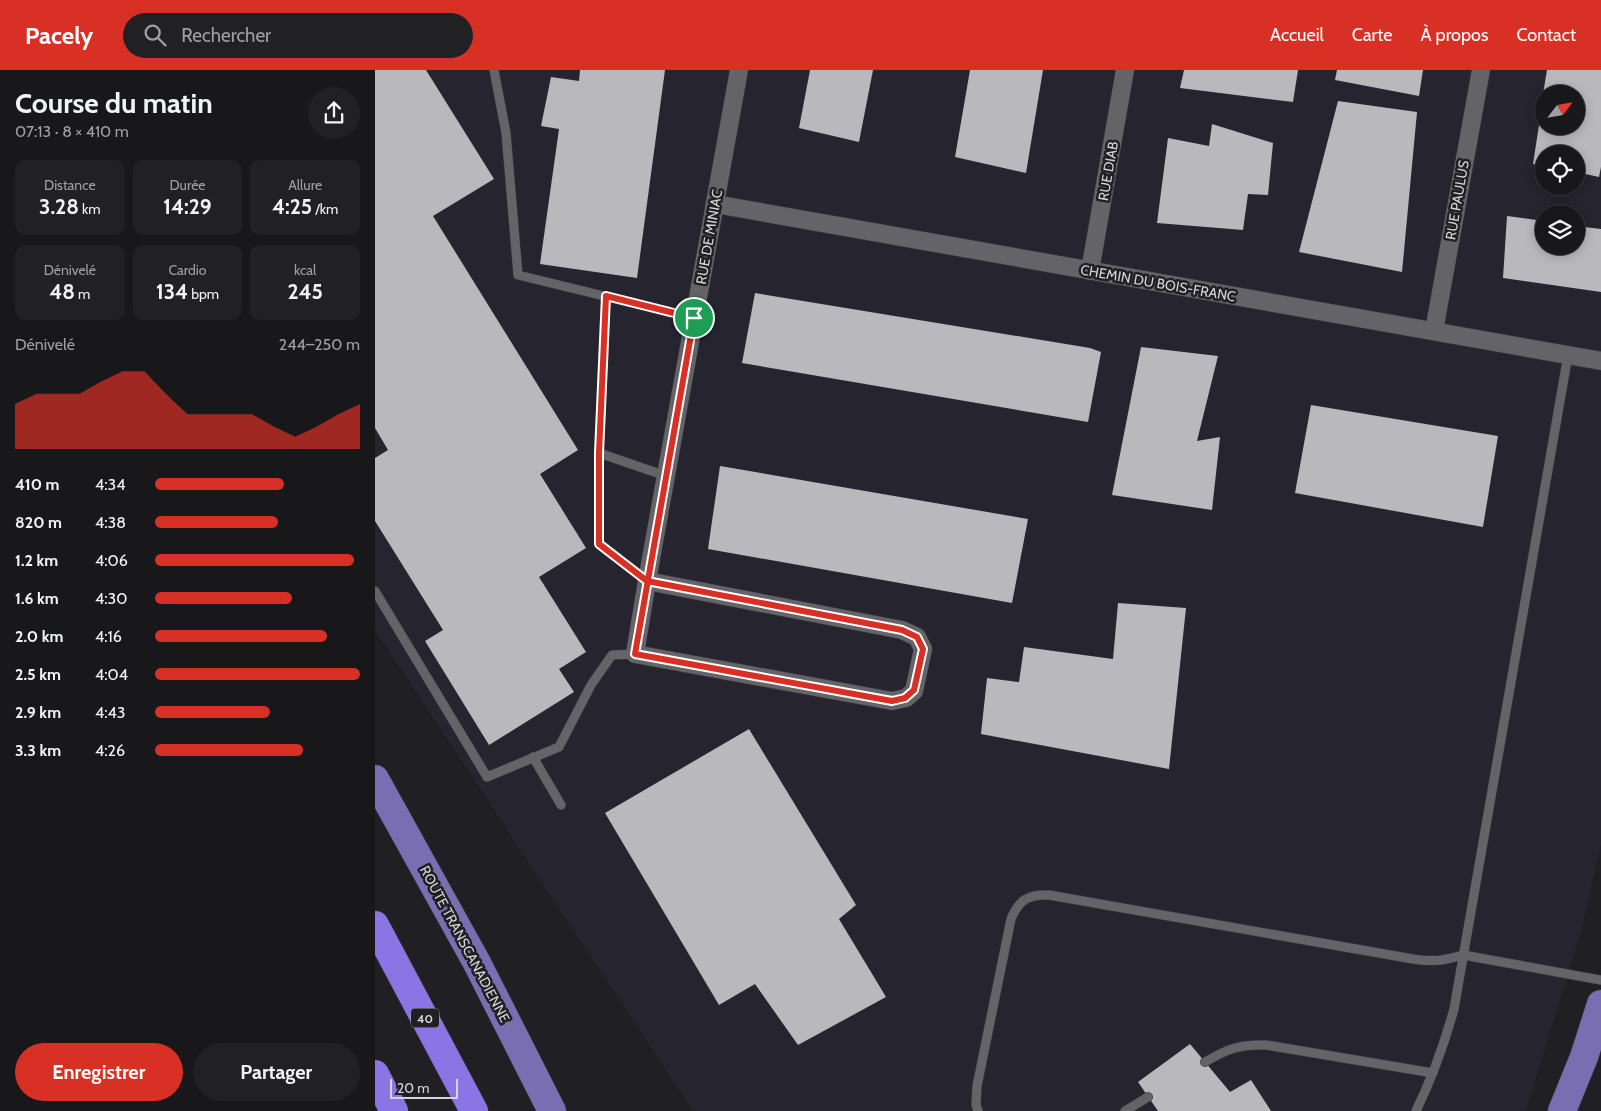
<!DOCTYPE html>
<html lang="fr">
<head>
<meta charset="utf-8">
<style>
	:root { --surface:#18181b; --page:#212124; --text:#f1f3f6; --muted:#9fa0a3; --line:#36373a; --accent:#d93025 }
	body { margin:0; font-family:Cabin,sans-serif; background:var(--page); color:var(--text); height:100vh; display:flex; flex-direction:column; font-size:19px; white-space:nowrap }
	* { box-sizing:border-box; margin:0 }
	p { font-size:16px; color:var(--muted) }
	.icon { flex:none; width:28px; height:28px; fill:none; stroke:currentColor; stroke-width:2; stroke-linecap:round; stroke-linejoin:round }
	.map { position:relative; flex:1; overflow:hidden }
	.details { display:flex; flex-direction:column; background:var(--surface); width:375px }
	.details>* { flex:none }
	.needle { width:32px; rotate:59deg }
	.controls { position:absolute; left:1160px; top:15px; display:grid; gap:10px }
	.controls a { display:grid; place-items:center; width:50px; height:50px; border-radius:50%; background:var(--surface); box-shadow:0 2px 12px #0003,0 0 0 1px var(--line); font-size:25px }
	.scale { position:absolute; left:15px; bottom:12px; width:68px; box-sizing:border-box; padding-left:5px; border:2px solid #d5d5d8; border-top:0; font-size:14px; line-height:18px; white-space:nowrap; color:#d5d5d8; -webkit-text-stroke:4px #202024; paint-order:stroke }
	.pin { position:absolute; display:grid; place-items:center; width:42px; height:42px; color:#fff; margin:-21px; border:2px solid #fff; border-radius:50%; box-shadow:0 1px 5px #0007 }
	.round { display:grid; place-items:center; flex:none; width:52px; height:52px; border-radius:26px; background:var(--page) }
	.summary { display:flex; align-items:center; justify-content:space-between; height:85px; padding:0 15px }
	h1 { font-size:28px; font-weight:700; line-height:38px }
	.stats { display:grid; grid-template-columns:repeat(3,1fr); gap:8px; height:85px; padding:5px 15px }
	.stats div { display:grid; align-content:center; border-radius:10px; background:var(--page); text-align:center }
	.stats b { font-size:21px; font-weight:700 }
	.stats small { font-size:14px; font-weight:400 }
	.stats p { font-size:14px }
	.chart { height:140px; padding:10px 15px }
	.chart p { display:flex; justify-content:space-between }
	.chart svg { width:100%; height:90px; margin-top:5px; fill:var(--accent); opacity:.7 }
	.primary-button { display:flex; gap:10px; margin-top:auto; padding:10px 15px }
	.primary-button a { flex:1; height:58px; border-radius:30px; background:var(--accent); color:#fff; font-size:20px; font-weight:700; line-height:58px; text-align:center }
	.primary-button a+a { background:var(--page); color:var(--text) }
	ul { padding:0 15px; list-style:none; font-size:16px }
	li { display:grid; grid-template-columns:80px 60px 1fr; align-items:center; height:38px }
	li i { height:12px; border-radius:6px; background:var(--accent) }
	header { display:flex; align-items:center; gap:30px; box-sizing:border-box; height:70px; padding:0 25px; background:var(--accent); color:#fff }
	header strong { font-size:24px }
	nav { display:flex; gap:28px; margin-inline-start:auto; font-size:18px }
	.search { width:350px; height:45px; background:var(--page); display:flex; align-items:center; gap:12px; box-sizing:border-box; padding:0 18px; border-radius:28px; color:var(--muted); font-size:19px }
	main { display:flex; flex:1; min-height:0 }
	.map>svg:first-child { display:block }
	.built { fill:#26252f; fill-rule:evenodd }
	.building { fill:#b8b8bd }
	.lines { fill:none; stroke-linecap:round; stroke-linejoin:round }
	.service-casing { stroke:#3b3a3e; stroke-width:10 }
	.minor-casing { stroke:#3b3a3e; stroke-width:19 }
	.primary-casing { stroke:#3b3a3e; stroke-width:29 }
	.motorway-casing { stroke:#3b3a3e; stroke-width:29 }
	.service { stroke:#646368; stroke-width:9 }
	.minor { stroke:#646368; stroke-width:18 }
	.primary { stroke:#7a6eb2; stroke-width:28 }
	.motorway { stroke:#8975e3; stroke-width:28 }
	.route-casing { stroke:#fff; stroke-width:10 }
	.route { stroke:#d93025; stroke-width:6 }
	.labels { text-anchor:middle; dominant-baseline:central; stroke-width:5; stroke-linejoin:round; paint-order:stroke }
	.shield { fill:#202024; stroke:#9f9fa2; stroke-width:1 }
	.shield-label { font-size:12px; font-weight:bold; fill:#d5d5d8 }
	.street-label { font-size:14px; fill:#d5d5d8; stroke:#202024 }
</style>
</head>
<body>
<header>
<strong>Pacely</strong>
<div class="search"><svg class="icon" aria-label="search" viewBox="0 0 24 24"><circle cx="10" cy="10" r="6"/><path d="M15 15l6 6"/></svg>Rechercher</div>
<nav><a>Accueil</a><a>Carte</a><a>À propos</a><a>Contact</a></nav>
</header>
<main>
<section class="details">
<div class="summary"><div><h1>Course du matin</h1><p>07:13 · 8 × 410 m</p></div><a class="round"><svg class="icon" aria-label="share" viewBox="0 0 24 24"><path d="M12 15V3M7 8l5-5 5 5M5 13v7h14v-7"/></svg></a></div>
<div class="stats">
<div><p>Distance</p><b>3.28<small> km</small></b></div>
<div><p>Durée</p><b>14:29</b></div>
<div><p>Allure</p><b>4:25<small> /km</small></b></div>
</div>
<div class="stats">
<div><p>Dénivelé</p><b>48<small> m</small></b></div>
<div><p>Cardio</p><b>134<small> bpm</small></b></div>
<div><p>kcal</p><b>245</b></div>
</div>
<div class="chart"><p><span>Dénivelé</span>244–250 m</p>
<svg viewBox="0 0 160 44" preserveAspectRatio="none"><path d="M0 44V22L10 17L20 17L30 17L40 11L50 6L60 6L70 17L80 27L90 27L100 27L110 27L120 33L130 38L140 33L150 27L160 22V44z"/></svg>
</div>
<ul>
<li><b>410 m</b>4:34<i style="width:63%"></i></li>
<li><b>820 m</b>4:38<i style="width:60%"></i></li>
<li><b>1.2 km</b>4:06<i style="width:97%"></i></li>
<li><b>1.6 km</b>4:30<i style="width:67%"></i></li>
<li><b>2.0 km</b>4:16<i style="width:84%"></i></li>
<li><b>2.5 km</b>4:04<i style="width:100%"></i></li>
<li><b>2.9 km</b>4:43<i style="width:56%"></i></li>
<li><b>3.3 km</b>4:26<i style="width:72%"></i></li>
</ul>
<div class="primary-button"><a>Enregistrer</a><a>Partager</a></div>
</section>
<div class="map">
<svg width="1226" height="1041" viewBox="0 0 1226 1041">
	<rect width="100%" height="100%" fill="#202024"/>
	<!-- built -->
	<path class="built" d="M0 0H1226V774L1206 862 1151 1041H318L0 560ZM1169 24H1201V56H1169ZM1169 84H1201V116H1169ZM1169 144H1201V176H1169Z"/>
	<!-- building -->
	<g class="building">
		<polygon points="0,0 51,0 119,109 58,146 203,380 165,404 211,478 164,507 211,582 184,599 199,622 114,675 50,571 68,560 0,451 0,388 13,380 0,358"/>
		<polygon points="205,0 290,0 262,208 165,194 184,59 166,56 176,7 204,11"/>
		<polygon points="435,0 498,0 484,72 424,58"/>
		<polygon points="595,0 668,0 651,103 580,87"/>
		<polygon points="809,0 923,0 918,32 805,18"/>
		<polygon points="962,0 1048,0 1044,26 960,10"/>
		<polygon points="1172,0 1226,0 1226,97 1224,107 1201,102 1201,84 1169,84 1169,96 1158,94 1168,29 1169,56 1201,56 1201,24 1168,24"/>
		<polygon points="963,31 1042,42 1027,202 924,182"/>
		<polygon points="837,54 898,73 893,125 873,124 868,160 782,153 793,68 834,76"/>
		<polygon points="1132,146 1169,151 1169,176 1201,176 1201,156 1226,159 1226,222 1128,208"/>
		<polygon points="380,223 715,278 726,282 713,352 367,293"/>
		<polygon points="766,277 843,286 822,371 845,367 837,440 737,425"/>
		<polygon points="936,335 1123,366 1108,457 920,423"/>
		<polygon points="345,396 653,449 637,533 333,479"/>
		<polygon points="743,533 811,538 794,699 606,664 612,608 644,612 649,577 738,589"/>
		<polygon points="374,659 481,835 464,849 511,927 423,975 380,914 344,935 230,743"/>
		<polygon points="815,974 855,1022 876,1010 896,1041 783,1041 763,1012"/>
	</g>
	<g class="lines">
		<defs>
			<g id="service">
				<polyline points="119,0 131,63 143,205 319,248"/>
				<polyline points="231,226 224,383 291,406"/>
				<polyline points="224,383 224,473 272,511"/>
				<polyline points="0,521 112,707 184,677 216,615 237,585 260,584"/>
				<polyline points="158,687 186,735"/>
				<path d="M830 992C852 979 865 974 891 975L1058 1003"/>
				<path d="M603 1041 601 1034 602 1016 636 849C644 830 653 824 674 825L1038 889C1059 892 1067 891 1088 885L1226 910"/>
				<polyline points="750,1041 773,1027"/>
				<path d="M1041 1041C1057 1008 1069 975 1079 939L1193 285"/>
			</g>
			<g id="minor">
				<polyline points="340,134 1226,291"/>
				<polyline points="715,201 750,0"/>
				<polyline points="1059,261 1106,0"/>
				<polyline points="272,511 527,560 542,567 548,579 539,621 531,628 517,631 260,584 272,511 364,0"/>
			</g>
			<g id="primary">
				<polyline points="0,709 102,893 177,1041"/>
				<polyline points="1187,1041 1209,987 1226,934"/>
			</g>
			<g id="motorway">
				<polyline points="0,855 99,1041"/>
				<polyline points="0,1004 19,1041"/>
			</g>
		</defs>
		<!-- service casing -->
		<use href="#service" class="service-casing"/>
		<!-- minor casing -->
		<use href="#minor" class="minor-casing"/>
		<!-- primary casing -->
		<use href="#primary" class="primary-casing"/>
		<!-- motorway casing -->
		<use href="#motorway" class="motorway-casing"/>
		<!-- service -->
		<use href="#service" class="service"/>
		<!-- minor -->
		<use href="#minor" class="minor"/>
		<!-- primary -->
		<use href="#primary" class="primary"/>
		<!-- motorway -->
		<use href="#motorway" class="motorway"/>
	</g>
	<g class="lines">
		<defs>
			<polyline id="route" points="319,248 260,584 517,631 530,628 539,620 548,579 542,567 527,560 272,511 224,474 224,383 231,226 319,248"/>
		</defs>
		<!-- route casing -->
		<use href="#route" class="route-casing"/>
		<!-- route -->
		<use href="#route" class="route"/>
	</g>
	<g class="labels">
		<!-- shield labels -->
		<rect class="shield" x="36" y="938.5" width="28" height="19" rx="4"/>
		<g class="shield-label">
			<text x="50" y="948">40</text>
		</g>
		<!-- street labels -->
		<g class="street-label">
			<text transform="translate(733 101) rotate(-80)">RUE DIAB</text>
			<text transform="translate(1082 130) rotate(-80)">RUE PAULUS</text>
			<text transform="translate(334 167) rotate(-80)">RUE DE MINIAC</text>
			<text transform="translate(783 213) rotate(10)">CHEMIN DU BOIS-FRANC</text>
			<text transform="translate(90 874) rotate(62)">ROUTE TRANSCANADIENNE</text>
		</g>
	</g>
</svg>
<div class="controls">
<a><svg class="needle" viewBox="-14 -14 28 28"><path d="M0-13l5 13h-10z" fill="#e53935"/><path d="M0 13l5-13h-10z" fill="#9fa0a3"/></svg></a>
<a><svg class="icon" aria-label="locate" viewBox="0 0 24 24"><circle cx="12" cy="12" r="6"/><path d="M12 2v4M12 18v4M2 12h4M18 12h4"/></svg></a>
<a><svg class="icon" aria-label="layers" viewBox="0 0 24 24"><path d="M12 4l9 5-9 5-9-5zM3 14l9 5 9-5"/></svg></a>
</div>
<div class="scale">20 m</div>
<div class="pin" style="left:319px;top:248px;background:#1e9e55"><svg class="icon" aria-label="arrive" viewBox="0 0 24 24"><path d="M6 21V4h12l-3 4 3 4H6"/></svg></div>
</div>
</main>
</body>
</html>
